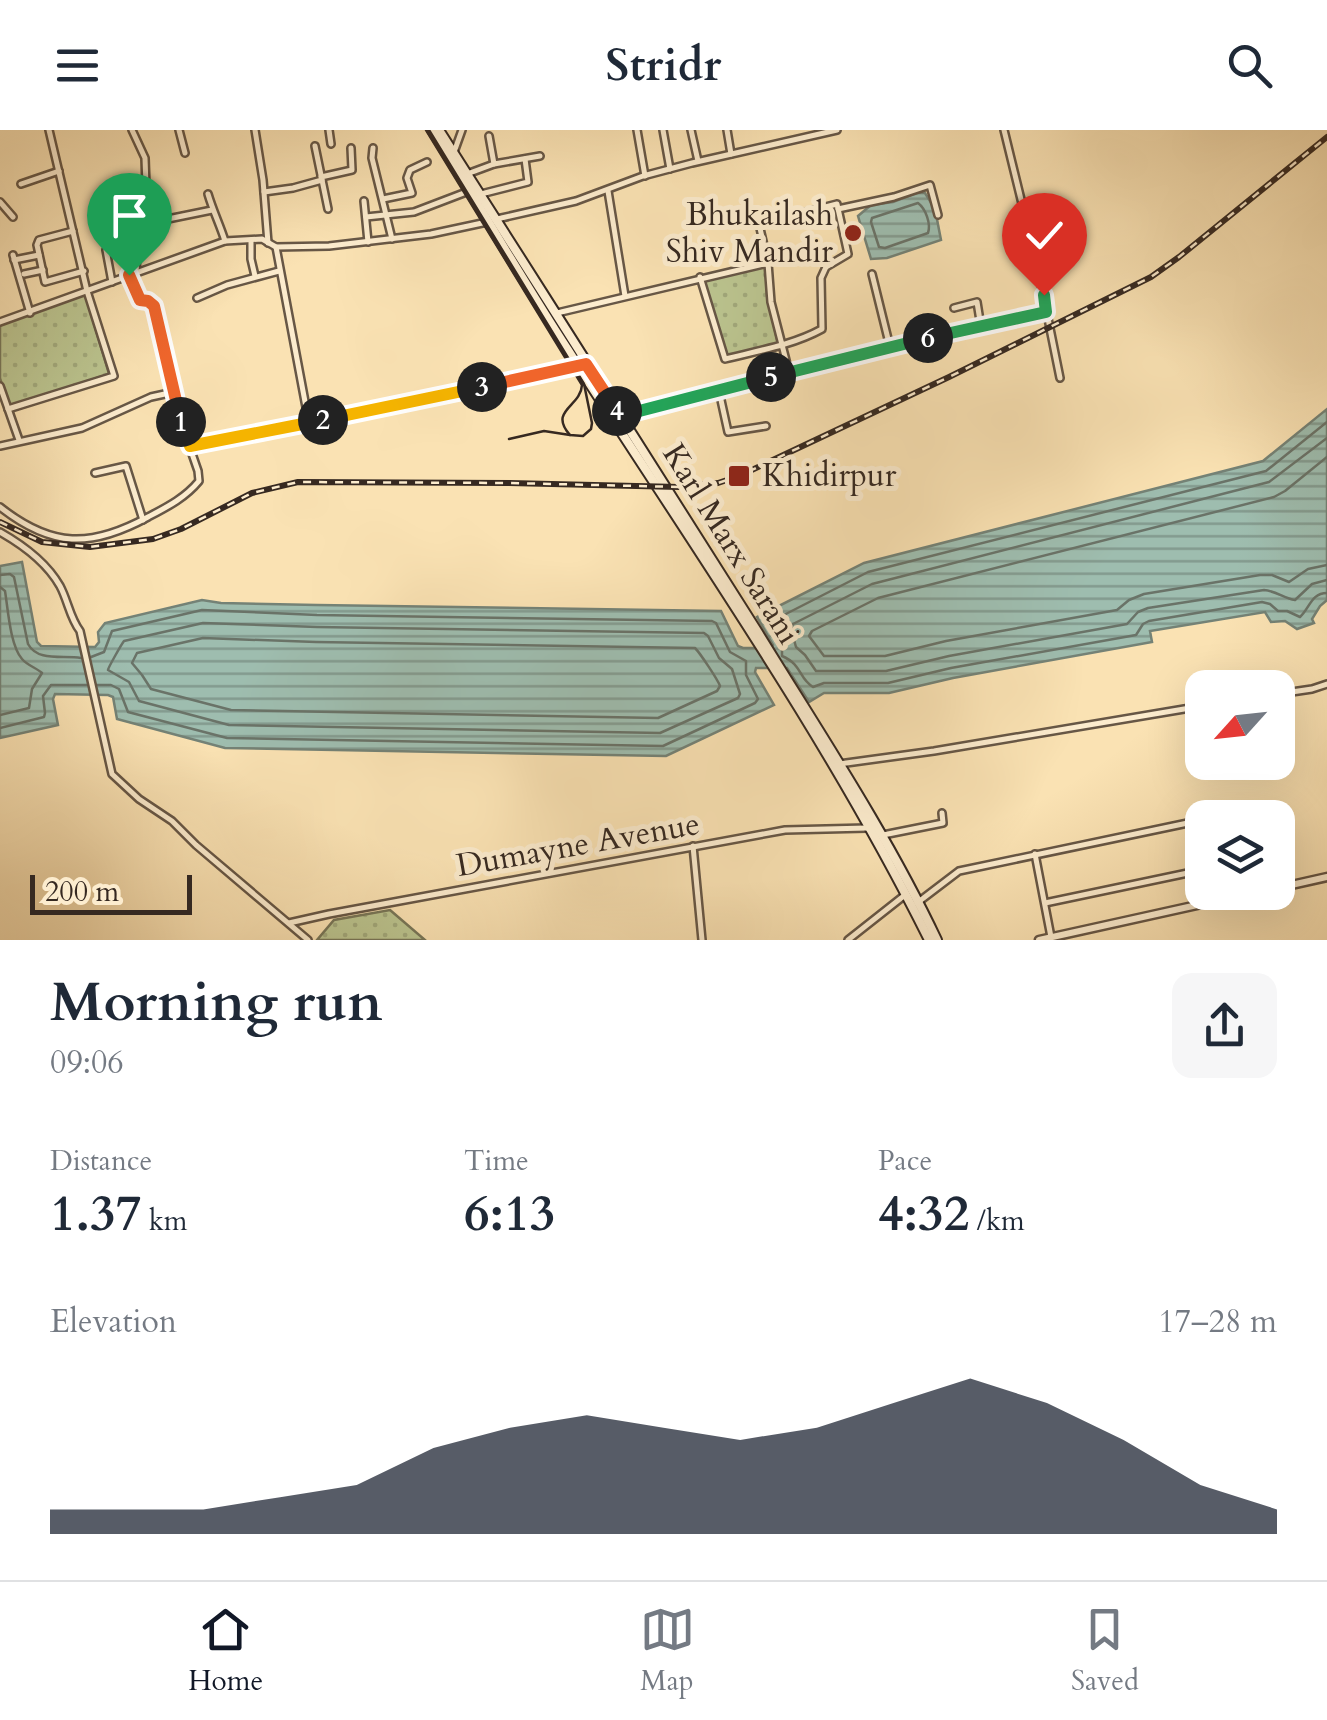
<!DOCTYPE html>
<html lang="en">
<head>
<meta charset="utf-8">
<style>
	:root { --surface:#fff; --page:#f6f6f7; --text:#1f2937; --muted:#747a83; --line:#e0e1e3; --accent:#111827 }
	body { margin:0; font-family:Cardo,serif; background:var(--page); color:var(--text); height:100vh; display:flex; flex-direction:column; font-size:38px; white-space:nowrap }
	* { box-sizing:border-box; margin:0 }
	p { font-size:32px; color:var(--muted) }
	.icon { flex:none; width:55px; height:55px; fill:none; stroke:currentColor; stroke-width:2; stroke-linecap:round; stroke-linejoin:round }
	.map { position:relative; height:810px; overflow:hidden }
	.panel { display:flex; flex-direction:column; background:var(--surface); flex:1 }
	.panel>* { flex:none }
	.needle { width:65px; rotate:243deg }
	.fabs { position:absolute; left:1185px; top:540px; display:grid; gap:20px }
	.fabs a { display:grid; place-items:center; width:110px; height:110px; border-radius:20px; background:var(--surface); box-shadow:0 10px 40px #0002; font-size:50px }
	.scale { position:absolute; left:30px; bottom:25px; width:162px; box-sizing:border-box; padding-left:10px; border:5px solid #362921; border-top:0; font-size:28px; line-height:35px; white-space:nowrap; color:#362921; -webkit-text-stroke:8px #fcecce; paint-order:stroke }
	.pin { position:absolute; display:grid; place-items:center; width:85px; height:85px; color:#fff; margin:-102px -42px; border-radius:50% 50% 50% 0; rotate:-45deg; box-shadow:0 0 10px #0007 }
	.pin .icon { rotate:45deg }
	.km { position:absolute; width:50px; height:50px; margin:-25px; border-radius:50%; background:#222; color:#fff; font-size:28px; line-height:50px; text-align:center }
	.round { display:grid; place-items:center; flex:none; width:105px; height:105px; border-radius:20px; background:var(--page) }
	.overview { display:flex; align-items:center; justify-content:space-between; height:170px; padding:0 50px }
	h1 { font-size:55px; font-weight:600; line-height:75px }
	.figures { display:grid; grid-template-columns:repeat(3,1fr); gap:15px; height:170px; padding:10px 50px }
	.figures div { display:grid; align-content:center }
	.figures b { font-size:50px; font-weight:600 }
	.figures small { font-size:28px; font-weight:400 }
	.figures p { font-size:28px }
	.chart { height:280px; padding:20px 50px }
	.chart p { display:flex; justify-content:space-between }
	.chart svg { width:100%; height:180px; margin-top:10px; fill:var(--accent); opacity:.7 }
	header { display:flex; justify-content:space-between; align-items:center; height:130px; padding:0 50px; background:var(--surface); font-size:45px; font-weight:600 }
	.menu { display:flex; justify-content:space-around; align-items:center; height:140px; border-top:2px solid var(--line); background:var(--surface); font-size:28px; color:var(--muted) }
	.menu a { display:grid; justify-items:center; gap:5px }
	.menu .selected { color:var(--accent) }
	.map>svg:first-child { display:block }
	.grass { fill:url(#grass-dots); stroke:#787658; stroke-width:2.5 }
	.water { fill:url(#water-rules); stroke:#748276; stroke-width:2.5 }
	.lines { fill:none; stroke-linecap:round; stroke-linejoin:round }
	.shore { stroke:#6a7368; stroke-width:2.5 }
	.minor-casing { stroke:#675746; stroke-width:10 }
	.tertiary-casing { stroke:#675746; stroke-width:11 }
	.secondary-casing { stroke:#362921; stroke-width:12 }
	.minor { stroke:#fcecce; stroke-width:5 }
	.tertiary { stroke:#fcecce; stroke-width:6 }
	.secondary { stroke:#fcecce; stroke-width:8 }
	.tram { stroke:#362921; stroke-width:2.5 }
	.rail-casing { stroke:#362921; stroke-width:6 }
	.rail { stroke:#fcecce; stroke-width:2.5; stroke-dasharray:8; stroke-linecap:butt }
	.minor-bridge-casing { stroke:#675746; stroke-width:10; stroke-linecap:butt }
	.minor-bridge { stroke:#fcecce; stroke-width:5 }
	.split-1-casing { stroke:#fff; stroke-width:20 }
	.split-2-casing { stroke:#fff; stroke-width:20 }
	.split-3-casing { stroke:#fff; stroke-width:20 }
	.split-4-casing { stroke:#fff; stroke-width:20 }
	.split-5-casing { stroke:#fff; stroke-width:20 }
	.split-6-casing { stroke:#fff; stroke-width:20 }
	.split-7-casing { stroke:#fff; stroke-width:20 }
	.split-1 { stroke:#f0652b; stroke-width:12 }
	.split-2 { stroke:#f5b400; stroke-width:12 }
	.split-3 { stroke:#f5b400; stroke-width:12 }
	.split-4 { stroke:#f0652b; stroke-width:12 }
	.split-5 { stroke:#22a559; stroke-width:12 }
	.split-6 { stroke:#22a559; stroke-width:12 }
	.split-7 { stroke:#22a559; stroke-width:12 }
	.poi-dot { fill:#8f2418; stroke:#fcecce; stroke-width:4 }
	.labels { text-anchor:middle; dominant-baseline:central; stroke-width:10; stroke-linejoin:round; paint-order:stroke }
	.poi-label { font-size:32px; fill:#362921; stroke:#fcecce; text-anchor:end }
	.street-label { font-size:32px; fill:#362921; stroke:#fcecce }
</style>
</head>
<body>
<header><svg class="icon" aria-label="menu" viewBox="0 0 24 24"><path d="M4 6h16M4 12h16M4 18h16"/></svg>Stridr<svg class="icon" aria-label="search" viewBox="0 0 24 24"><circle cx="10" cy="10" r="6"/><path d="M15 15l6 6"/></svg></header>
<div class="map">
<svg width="1327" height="810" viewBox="0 0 1327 810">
	<defs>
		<pattern id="grass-dots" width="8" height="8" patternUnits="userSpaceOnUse" patternTransform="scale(2.5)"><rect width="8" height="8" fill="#bbc48f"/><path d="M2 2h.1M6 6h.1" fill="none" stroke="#a1a87b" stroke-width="1.8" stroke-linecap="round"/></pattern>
		<pattern id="water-rules" width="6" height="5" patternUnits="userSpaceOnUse" patternTransform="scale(2.5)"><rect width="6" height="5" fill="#9ebdaf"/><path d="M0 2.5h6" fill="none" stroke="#829a8e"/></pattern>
	</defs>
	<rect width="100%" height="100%" fill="#fae2b3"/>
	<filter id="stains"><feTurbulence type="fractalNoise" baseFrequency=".002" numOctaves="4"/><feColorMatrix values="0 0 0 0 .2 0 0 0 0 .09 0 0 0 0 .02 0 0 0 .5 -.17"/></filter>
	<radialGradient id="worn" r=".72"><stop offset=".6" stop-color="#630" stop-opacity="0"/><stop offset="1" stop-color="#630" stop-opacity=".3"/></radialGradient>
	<!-- grass -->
	<g class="grass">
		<polygon points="766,136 767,165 778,214 727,228 703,149"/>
		<polygon points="85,164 109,244 9,277 0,248 0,194"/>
		<polygon points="390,780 425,810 317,810 334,790"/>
	</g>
	<!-- water -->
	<g class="water">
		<polygon points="916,63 925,63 935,79 941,110 887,128 871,129 858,86 871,75 893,72"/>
		<polygon points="1327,279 1327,470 1320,476 1312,489 1314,493 1297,499 1285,491 1271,492 1265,482 1150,501 1152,512 953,548 889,563 824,563 809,572 787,538 756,538 755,542 774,575 666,626 225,618 117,589 113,567 108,565 55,564 53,569 58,595 0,608 0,436 22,432 37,512 41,516 95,517 99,512 98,502 105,493 202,470 221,473 317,475 721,481 738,516 743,518 771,518 773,515 757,487 864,433 1263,331"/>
	</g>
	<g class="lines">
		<!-- shore -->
		<g class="shore">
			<path d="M918 73C926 79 931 94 928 103L885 118 879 117 871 92 872 88Z"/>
			<path d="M1327 292 1266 341 868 442 776 489 773 493 782 511V526C803 535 798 548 813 557L824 553H888L951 538 1136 505 1143 494 1149 491 1262 472 1270 474 1278 481H1287L1300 487C1310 478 1311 463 1327 463"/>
			<path d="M1327 308 1269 352 872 454 793 494 791 499 796 517 805 525 816 541H886L949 526 1127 494 1138 482 1148 478 1264 460C1276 461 1284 468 1295 470L1312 454 1327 450"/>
			<polyline points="1327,327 1285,361 1274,367 878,468 812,501 809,506 824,526 885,526 946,511 1117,480 1129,470 1144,464 1260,445 1272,445 1289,452 1308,439 1327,435"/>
			<path d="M0 445 10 444 14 447 28 514C38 532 62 525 81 528"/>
			<path d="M0 457 5 461C8 479 10 515 22 529 28 536 37 538 42 543L32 559 29 578 0 585"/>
			<path d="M203 493 317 497 704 503 708 506 719 528 732 539 740 564 738 568 660 603 229 595 139 571 129 552 108 540C108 538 121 515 124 511Z"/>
			<path d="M203 508 316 512 695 518C700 523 718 550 720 556L717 561 658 588 231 580 151 559 142 545 132 533 137 523Z"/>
			<polyline points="91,527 104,522 112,501 202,480 317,485 712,491 716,493 730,522 746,531 746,545 758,569 755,573 663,616 227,608 128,582 119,559 111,555 97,555"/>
			<polyline points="0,598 44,587 45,583 43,566 51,555 87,555"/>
		</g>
		<defs>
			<g id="minor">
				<polyline points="132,0 145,28 146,56 158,91"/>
				<polyline points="179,0 185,23"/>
				<polyline points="255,0 263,50 268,113"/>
				<polyline points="329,0 331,14"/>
				<polyline points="637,0 645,46"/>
				<polyline points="663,0 670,39"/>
				<polyline points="691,0 698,31"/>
				<polyline points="727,0 731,24"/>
				<polyline points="1004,0 1038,139 1060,248"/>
				<polyline points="489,6 494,34"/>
				<polyline points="315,16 328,79"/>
				<polyline points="373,18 372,28 392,109"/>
				<polyline points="453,25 462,0"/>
				<polyline points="467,44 494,34 540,26"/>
				<polyline points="321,47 352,40 351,18"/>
				<polyline points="21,54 59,41"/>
				<polyline points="608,61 625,166"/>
				<polyline points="264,62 293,58 322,50"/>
				<path d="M208 64C213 81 220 95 225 111"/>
				<polyline points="481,64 528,52 525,29"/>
				<polyline points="383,69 412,63 407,48 410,40 427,32"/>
				<polyline points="364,71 368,112"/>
				<polyline points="0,72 13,87"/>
				<polyline points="838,79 894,67 930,55 938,85"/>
				<polyline points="366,87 414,82 469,61"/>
				<polyline points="497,89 576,71 643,46 692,33 837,0"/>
				<polyline points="73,101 39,110 37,115 45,152 84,141"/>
				<polyline points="251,110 251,129 255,146"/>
				<polyline points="276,117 309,293"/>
				<polyline points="106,120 112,152"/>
				<polyline points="13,125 30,183"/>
				<polyline points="14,130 39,125"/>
				<polyline points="136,143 138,101 158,91 212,80"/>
				<polyline points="24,144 43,140"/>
				<polyline points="872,144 890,217"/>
				<path d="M700 147 725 229C757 221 793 215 822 199L821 148 826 137 848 124 837 74 759 94 768 133 771 172 789 242"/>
				<polyline points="197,168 227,155 279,141"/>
				<polyline points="954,178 977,172 981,197"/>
				<polyline points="557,183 768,133"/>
				<polyline points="0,192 225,111 262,109 276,117 329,116 431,104 487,92"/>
				<polyline points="0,256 19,310"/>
				<polyline points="719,261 728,302 766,296"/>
				<polyline points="8,279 114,246 87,161 49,0"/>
				<polyline points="622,286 923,209 1047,181"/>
				<polyline points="0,316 82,298 151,267 174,262"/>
				<polyline points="190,316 569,239"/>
				<polyline points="95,343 126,336 143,390"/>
				<path d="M0 377C52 418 91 418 148 387 167 377 185 368 199 351L198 341 181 292 154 176 148 171 140 170 129 145"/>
				<path d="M0 402C23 415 47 433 60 456 68 471 70 488 80 501L112 644 139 669 172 691 196 715 308 810"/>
				<polyline points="1278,564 1312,559 1327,554"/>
				<polyline points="839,634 934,621 1202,576"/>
				<polyline points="1213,688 1239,683 1244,688"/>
				<polyline points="883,705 943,693 942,683"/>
				<polyline points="693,716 702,810"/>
				<polyline points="1035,724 1051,807"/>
				<polyline points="917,773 959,741 1202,690"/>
				<polyline points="1045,773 1202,740"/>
				<polyline points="289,793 329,784 785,700 867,698"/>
				<polyline points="848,810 905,765"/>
			</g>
			<g id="tertiary">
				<polyline points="1278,758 1327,747"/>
				<polyline points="1039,810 1256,762"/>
			</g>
			<g id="secondary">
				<path d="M432 0C478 73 521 148 568 220 692 414 826 603 929 810"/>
				<path d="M439 0C545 167 652 333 757 501 819 602 886 702 937 810"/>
			</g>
		</defs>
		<!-- minor casing -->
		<use href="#minor" class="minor-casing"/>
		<!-- tertiary casing -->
		<use href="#tertiary" class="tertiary-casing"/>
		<!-- secondary casing -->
		<use href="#secondary" class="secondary-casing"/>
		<!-- minor -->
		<use href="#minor" class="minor"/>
		<!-- tertiary -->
		<use href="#tertiary" class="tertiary"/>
		<!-- secondary -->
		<use href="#secondary" class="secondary"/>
		<!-- tram -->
		<g class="tram">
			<path d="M426 0 582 255C581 277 548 280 570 305L583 306 591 299 592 293 584 254 429 0"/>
			<polyline points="509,309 544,301 570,305"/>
		</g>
		<defs>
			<polyline id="rail" points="0,392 42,412 90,417 153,409 181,399 252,363 298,352 509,353 679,357 718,353 739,346 949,247 1151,147 1179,127 1327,7"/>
		</defs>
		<!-- rail casing -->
		<use href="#rail" class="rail-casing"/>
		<!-- rail -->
		<use href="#rail" class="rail"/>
		<defs>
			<polyline id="minor-bridge" points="569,239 576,238"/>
		</defs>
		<!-- minor-bridge casing -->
		<use href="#minor-bridge" class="minor-bridge-casing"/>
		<!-- minor-bridge -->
		<use href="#minor-bridge" class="minor-bridge"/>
	</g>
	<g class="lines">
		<defs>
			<polyline id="split-1" points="129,145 140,170 148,171 154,176 181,292"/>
			<polyline id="split-2" points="181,292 190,316 323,290"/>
			<polyline id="split-3" points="323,290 482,257"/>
			<polyline id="split-4" points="482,257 586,234 617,281"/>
			<polyline id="split-5" points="617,281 620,286 771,247"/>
			<polyline id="split-6" points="771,247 928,208"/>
			<polyline id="split-7" points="928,208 1046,182 1044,165"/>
		</defs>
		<!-- split-1 casing -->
		<use href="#split-1" class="split-1-casing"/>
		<!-- split-2 casing -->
		<use href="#split-2" class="split-2-casing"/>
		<!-- split-3 casing -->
		<use href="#split-3" class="split-3-casing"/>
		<!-- split-4 casing -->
		<use href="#split-4" class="split-4-casing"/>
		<!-- split-5 casing -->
		<use href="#split-5" class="split-5-casing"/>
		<!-- split-6 casing -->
		<use href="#split-6" class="split-6-casing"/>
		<!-- split-7 casing -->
		<use href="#split-7" class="split-7-casing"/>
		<!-- split-1 -->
		<use href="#split-1" class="split-1"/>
		<!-- split-2 -->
		<use href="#split-2" class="split-2"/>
		<!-- split-3 -->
		<use href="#split-3" class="split-3"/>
		<!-- split-4 -->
		<use href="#split-4" class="split-4"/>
		<!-- split-5 -->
		<use href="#split-5" class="split-5"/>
		<!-- split-6 -->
		<use href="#split-6" class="split-6"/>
		<!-- split-7 -->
		<use href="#split-7" class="split-7"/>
	</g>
	<!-- markers -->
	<g class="poi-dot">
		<circle cx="853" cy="103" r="10"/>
		<rect x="727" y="334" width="24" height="24" rx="5"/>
	</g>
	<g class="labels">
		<!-- poi labels -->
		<g class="poi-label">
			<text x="833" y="85">Bhukailash<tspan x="833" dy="37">Shiv Mandir</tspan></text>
			<text x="762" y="346" text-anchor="start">Khidirpur</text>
		</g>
		<!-- street labels -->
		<g class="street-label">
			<text transform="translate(731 414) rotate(58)">Karl Marx Sarani</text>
			<text transform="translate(578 715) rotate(-10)">Dumayne Avenue</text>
		</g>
	</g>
	<rect width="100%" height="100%" filter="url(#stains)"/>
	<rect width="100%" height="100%" fill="url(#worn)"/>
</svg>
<div class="fabs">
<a><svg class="needle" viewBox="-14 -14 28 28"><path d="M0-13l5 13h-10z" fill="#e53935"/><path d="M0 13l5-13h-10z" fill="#747a83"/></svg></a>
<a><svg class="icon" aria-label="layers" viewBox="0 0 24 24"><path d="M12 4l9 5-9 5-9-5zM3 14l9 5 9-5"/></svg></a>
</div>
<div class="scale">200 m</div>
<div class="pin" style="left:129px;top:145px;background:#1e9e55"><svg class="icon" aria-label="arrive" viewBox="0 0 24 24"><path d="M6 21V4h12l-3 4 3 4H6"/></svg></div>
<div class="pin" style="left:1044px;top:165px;background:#d93025"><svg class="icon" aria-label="check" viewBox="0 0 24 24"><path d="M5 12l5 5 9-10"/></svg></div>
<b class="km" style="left:181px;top:292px">1</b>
<b class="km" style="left:323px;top:290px">2</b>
<b class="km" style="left:482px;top:257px">3</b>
<b class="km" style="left:617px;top:281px">4</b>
<b class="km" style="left:771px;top:247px">5</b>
<b class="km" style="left:928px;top:208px">6</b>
</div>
<section class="panel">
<div class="overview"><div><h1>Morning run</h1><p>09:06</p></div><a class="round"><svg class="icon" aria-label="share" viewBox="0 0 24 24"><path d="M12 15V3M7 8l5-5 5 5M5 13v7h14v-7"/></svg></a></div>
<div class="figures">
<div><p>Distance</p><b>1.37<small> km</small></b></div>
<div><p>Time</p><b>6:13</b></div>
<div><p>Pace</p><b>4:32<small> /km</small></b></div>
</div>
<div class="chart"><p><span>Elevation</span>17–28 m</p>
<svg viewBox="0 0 160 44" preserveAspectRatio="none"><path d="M0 44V38L10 38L20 38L30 35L40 32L50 23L60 18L70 15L80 18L90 21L100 18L110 12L120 6L130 12L140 21L150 32L160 38V44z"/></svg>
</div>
</section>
<nav class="menu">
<a class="selected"><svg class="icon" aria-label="home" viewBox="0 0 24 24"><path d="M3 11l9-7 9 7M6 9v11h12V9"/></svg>Home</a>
<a><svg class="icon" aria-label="map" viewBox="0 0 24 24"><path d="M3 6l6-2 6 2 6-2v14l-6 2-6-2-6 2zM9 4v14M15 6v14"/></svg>Map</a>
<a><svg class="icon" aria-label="saved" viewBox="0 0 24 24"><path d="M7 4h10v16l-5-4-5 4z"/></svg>Saved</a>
</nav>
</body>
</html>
